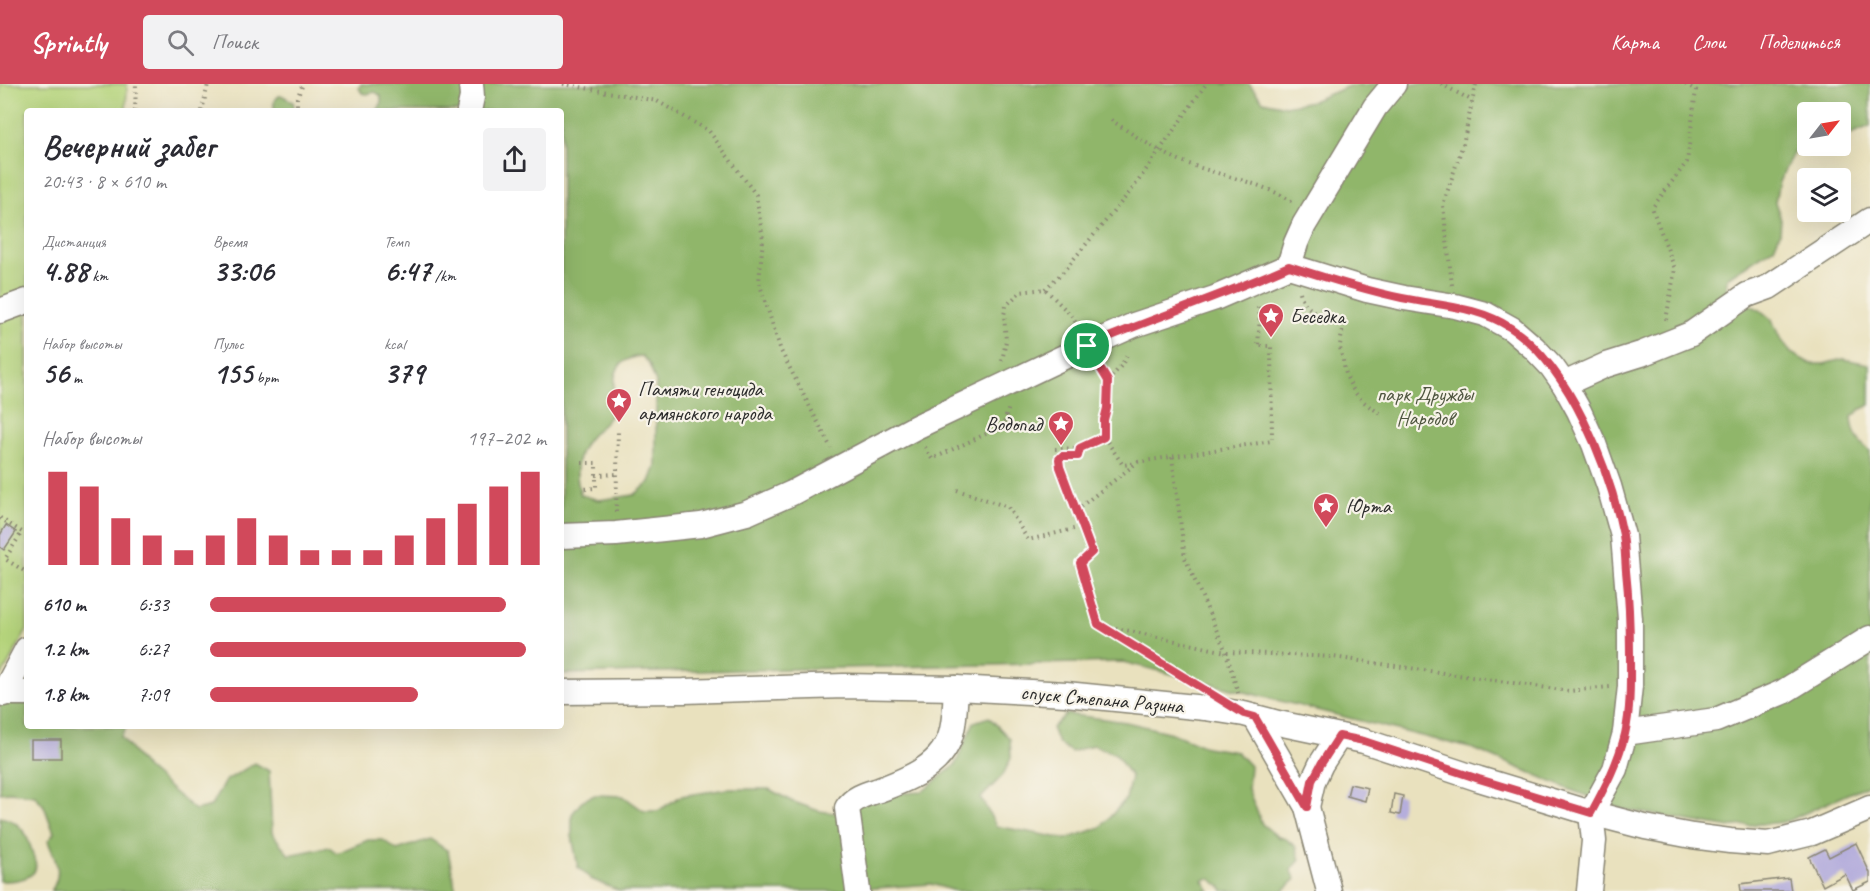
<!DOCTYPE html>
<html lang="ru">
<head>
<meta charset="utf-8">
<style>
	:root { --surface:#fff; --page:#f2f2f3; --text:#2b2b33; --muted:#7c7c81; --accent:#d1495b }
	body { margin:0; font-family:Caveat,sans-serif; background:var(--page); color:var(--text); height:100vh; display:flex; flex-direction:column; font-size:22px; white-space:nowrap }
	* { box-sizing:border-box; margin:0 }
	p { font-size:20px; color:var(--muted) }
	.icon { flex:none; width:33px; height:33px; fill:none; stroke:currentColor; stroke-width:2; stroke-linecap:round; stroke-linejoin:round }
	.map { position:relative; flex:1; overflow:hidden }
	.sheet { position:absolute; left:24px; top:24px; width:540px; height:621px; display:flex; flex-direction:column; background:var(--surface); border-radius:6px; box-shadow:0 6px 24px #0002 }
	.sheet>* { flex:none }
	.needle { width:39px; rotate:59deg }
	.controls { position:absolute; left:1797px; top:18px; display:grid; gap:12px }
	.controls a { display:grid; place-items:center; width:54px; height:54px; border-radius:6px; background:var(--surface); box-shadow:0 6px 24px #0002; font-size:30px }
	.pin { position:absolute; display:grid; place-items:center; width:51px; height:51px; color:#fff; margin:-26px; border:3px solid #fff; border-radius:50%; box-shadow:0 2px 6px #0007 }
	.round { display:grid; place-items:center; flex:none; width:63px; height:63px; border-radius:6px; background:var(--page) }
	.head { display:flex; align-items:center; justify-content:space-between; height:102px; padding:0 18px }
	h1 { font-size:33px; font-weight:700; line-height:45px }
	.metrics { display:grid; grid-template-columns:repeat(3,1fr); gap:9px; height:102px; padding:6px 18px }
	.metrics div { display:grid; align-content:center }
	.metrics b { font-size:30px; font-weight:700 }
	.metrics small { font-size:16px; font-weight:400 }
	.metrics p { font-size:16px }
	.chart { height:168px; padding:12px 18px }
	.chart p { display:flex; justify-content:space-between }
	.chart svg { width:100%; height:108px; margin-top:6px; stroke:var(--accent); stroke-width:6 }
	ul { padding:0 18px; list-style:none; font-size:20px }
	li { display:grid; grid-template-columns:96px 72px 1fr; align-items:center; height:45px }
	li i { height:15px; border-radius:8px; background:var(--accent) }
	header { display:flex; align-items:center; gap:36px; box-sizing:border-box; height:84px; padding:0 30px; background:var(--accent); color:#fff }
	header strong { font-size:28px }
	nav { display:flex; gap:33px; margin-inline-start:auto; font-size:21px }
	.search { width:420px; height:54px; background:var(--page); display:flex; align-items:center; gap:15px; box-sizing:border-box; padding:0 21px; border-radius:6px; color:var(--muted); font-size:22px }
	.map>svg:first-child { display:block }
	.green { fill:#b5d47b; stroke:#708053; stroke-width:1.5 }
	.forest { fill:#90b66b; stroke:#5e704b; stroke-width:1.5; fill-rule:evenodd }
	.building { fill:#b5aedc }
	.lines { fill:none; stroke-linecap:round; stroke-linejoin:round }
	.minor-casing { stroke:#8a8674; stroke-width:27 }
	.path { stroke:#8a8674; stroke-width:4; stroke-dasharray:1.5 4.5; stroke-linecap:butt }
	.minor { stroke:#fff; stroke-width:24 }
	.route-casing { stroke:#fff; stroke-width:12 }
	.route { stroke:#d1495b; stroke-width:8 }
	.labels { text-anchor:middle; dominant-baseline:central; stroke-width:4.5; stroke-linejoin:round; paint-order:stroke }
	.poi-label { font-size:21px; fill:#2b2b2b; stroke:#f7f3e8; text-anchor:start }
	.park-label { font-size:21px; fill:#4e553f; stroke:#f7f3e8 }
	.street-label { font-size:21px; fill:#2b2b2b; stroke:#f7f3e8 }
</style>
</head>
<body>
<header>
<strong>Sprintly</strong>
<div class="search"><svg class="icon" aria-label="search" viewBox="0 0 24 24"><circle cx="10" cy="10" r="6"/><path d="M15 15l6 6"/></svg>Поиск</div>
<nav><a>Карта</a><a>Слои</a><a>Поделиться</a></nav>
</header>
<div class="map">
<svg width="1870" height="807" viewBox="0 0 1870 807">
	<rect width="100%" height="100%" fill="#f7f3e8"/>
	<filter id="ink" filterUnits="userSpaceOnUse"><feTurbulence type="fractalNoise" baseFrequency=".0167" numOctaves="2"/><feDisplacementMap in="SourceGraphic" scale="12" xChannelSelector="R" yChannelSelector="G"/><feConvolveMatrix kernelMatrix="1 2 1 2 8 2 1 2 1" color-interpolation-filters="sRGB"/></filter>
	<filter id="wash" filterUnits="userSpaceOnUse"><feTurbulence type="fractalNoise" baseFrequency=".008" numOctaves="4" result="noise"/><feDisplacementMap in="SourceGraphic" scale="24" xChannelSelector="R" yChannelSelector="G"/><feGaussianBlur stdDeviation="1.35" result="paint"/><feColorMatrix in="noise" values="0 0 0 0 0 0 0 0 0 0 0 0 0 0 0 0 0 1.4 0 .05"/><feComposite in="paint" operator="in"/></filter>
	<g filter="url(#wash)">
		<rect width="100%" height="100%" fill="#e9e1be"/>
		<!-- green -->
		<polygon class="green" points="0,0 127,0 126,27 27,27 27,546 2,591 0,591"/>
		<!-- forest -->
		<g class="forest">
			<path d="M361 0H1249L1263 17 1285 22 1312 17 1349 2 1373 0H1870V42L1841 54 1840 28H1808V62H1810L1794 67 1779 98 1775 118 1781 135 1780 149 1774 163 1727 194 1726 204 1734 213 1760 226 1772 236 1780 254 1791 269 1811 280H1824L1843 275 1870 280V321L1861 325 1852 333C1853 349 1857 357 1870 367V700L1785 738 1725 743 1621 725 1571 706 1474 665 1123 578 561 590V27H377L381 20V12L375 8 367 10 362 9 359 4ZM642 272 649 280 656 299V382L650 398 634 411 599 416 581 411C574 390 575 370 590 353 599 343 609 338 614 325 617 317 614 309 614 302 614 283 624 273 642 272Z"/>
			<polygon points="279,12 283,12 293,18 295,27 274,27 274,17"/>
			<path d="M27 612V642H127L121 653 145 683 195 726 211 722 225 697 255 679 269 687 272 749 289 771 329 763 337 769 368 756H383L397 766 430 755 448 767 456 807H51C64 788 55 776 48 757L54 749 44 722 35 711 10 708 0 709V613Z"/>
			<polygon points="1066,630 1126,638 1172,649 1206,663 1237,668 1250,682 1248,705 1262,740 1278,753 1286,755 1296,763 1300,776 1291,786 1296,795 1283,807 1223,807 1220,802 1209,794 1203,796 1210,807 955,807 931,800 836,807 619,807 591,795 578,783 572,752 572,730 583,716 595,711 623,712 644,727 658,727 681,712 727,705 769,705 791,717 819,727 835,729 888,710 922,708 955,681 974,638 989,633 1010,655 1011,674 1003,691 981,714 996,742 1066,755 1101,743 1126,715 1131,693 1116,670 1093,661 1071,668 1058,659 1052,644"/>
			<path d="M0 733C22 737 28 752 33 771 35 777 38 783 33 789 25 797 10 797 0 797Z"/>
		</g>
		<g id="blocks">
			<!-- building -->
			<g class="building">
				<polygon points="6,441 16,448 4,466 0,463 0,451"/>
				<rect x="31" y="656" width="30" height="18"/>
				<polygon points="1350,700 1368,704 1365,717 1347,712"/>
				<polygon points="1394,710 1403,712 1400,731 1391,729"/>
				<polygon points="1856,759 1870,789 1870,798 1853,806 1845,790 1823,802 1809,773 1825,765 1829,773"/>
				<polygon points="1789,794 1791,807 1741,807 1740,800"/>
			</g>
		</g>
	</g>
	<g filter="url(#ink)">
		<use href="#blocks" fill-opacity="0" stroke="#8a8674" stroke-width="1.5"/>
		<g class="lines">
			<defs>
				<g id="minor">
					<polyline points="469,27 472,13 471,0"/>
					<polyline points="1289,182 1367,206 1404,214 1455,222 1485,230 1512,245 1534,264 1552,283 1564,300 1579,327 1594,360 1609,402 1623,452 1630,535 1630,602 1625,649 1615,685 1591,729 1594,757 1589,807"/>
					<polyline points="0,227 27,217"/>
					<polyline points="1564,300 1606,281 1641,270 1691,250 1747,211 1769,203 1870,136"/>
					<polyline points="561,452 616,450 701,441 747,429 792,409 916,343 1087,262 1134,241 1215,214 1289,182 1296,159 1304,141 1375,23 1394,0"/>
					<polyline points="561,608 684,607 844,602 956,604 1066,610 1205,624 1244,630 1278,639 1364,657 1479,695 1591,729 1645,743 1692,752 1730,757 1768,760 1812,749 1870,724"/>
					<polyline points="0,609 27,609"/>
					<polyline points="3,610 27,565"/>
					<polyline points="1255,633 1307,723 1329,807"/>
					<polyline points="1625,649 1716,636 1783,608 1870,554"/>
					<polyline points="1307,723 1313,697 1321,680 1339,652"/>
					<path d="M858 807 847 724C854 713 867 710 879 706 909 695 945 681 952 646 955 633 955 618 956 604"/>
				</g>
			</defs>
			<!-- minor casing -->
			<use href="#minor" class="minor-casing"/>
			<!-- path -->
			<g class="path">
				<polyline points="563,0 657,17 709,47 756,111 763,155 759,198 781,267 831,364"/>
				<polyline points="1441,0 1473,17"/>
				<polyline points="135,27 136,0"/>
				<polyline points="202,27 208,0"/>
				<polyline points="297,27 297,14 303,0"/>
				<path d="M1111 36C1134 51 1158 68 1184 78 1219 92 1260 97 1293 118"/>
				<polyline points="1452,201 1443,121 1463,60 1476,0"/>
				<polyline points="1045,205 1062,189 1134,103 1206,0"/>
				<path d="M1300 208C1305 230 1326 232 1344 237 1343 245 1341 254 1340 261 1340 266 1342 271 1343 276 1347 304 1359 318 1384 331"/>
				<polyline points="1666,236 1675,185 1652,124 1687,78 1696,6 1685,0"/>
				<polyline points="1002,277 1006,257 1004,231 1006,222 1020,208 1045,205 1071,231 1078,242"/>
				<polyline points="1108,297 1121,282 1129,268"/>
				<polyline points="1104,353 1123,381 1137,379"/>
				<polyline points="925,363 932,375 1003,342 1009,323"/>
				<polyline points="1055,365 1080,364 1104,353 1104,336 1107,324 1108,297 1099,280"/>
				<polyline points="1172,373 1185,474 1226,568 1238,609"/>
				<polyline points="582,379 596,379 596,404 582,405"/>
				<polyline points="596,391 617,390"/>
				<polyline points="957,406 1008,423 1028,456 1082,443 1060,383 1059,375 1062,372 1078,372 1080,364"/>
				<polyline points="1076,426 1138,378 1272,357 1271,262 1258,262 1260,231 1257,220"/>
				<polyline points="616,428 618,346"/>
				<polyline points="0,434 22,448 5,475 26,488 27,486"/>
				<polyline points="1082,443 1092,468 1080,479 1098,540 1195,599"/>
				<polyline points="1098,540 1226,568 1333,573 1569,607 1610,603"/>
			</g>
			<!-- minor -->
			<use href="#minor" class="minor"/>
		</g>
	</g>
	<g class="lines" filter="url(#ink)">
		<defs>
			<path id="route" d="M1289 182C1326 194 1364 206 1402 214 1440 222 1478 222 1511 244 1570 283 1609 383 1623 451 1625 463 1625 475 1626 487 1629 515 1630 541 1630 569 1630 596 1631 624 1625 650 1618 679 1605 703 1591 729L1479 695 1364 657 1339 652 1321 680 1312 697 1307 723 1255 633 1244 630 1098 540 1080 479 1092 468 1060 383 1059 375 1062 372H1078L1080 364 1104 353V336L1107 324 1108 297 1087 262C1154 233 1223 212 1289 182Z"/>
		</defs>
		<!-- route casing -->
		<use href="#route" class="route-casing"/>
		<!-- route -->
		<use href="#route" class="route"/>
	</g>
	<!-- icons -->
	<defs>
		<symbol id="sight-pin" viewBox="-11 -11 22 30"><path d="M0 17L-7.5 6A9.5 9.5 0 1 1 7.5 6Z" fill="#d1495b" stroke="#f7f3e8"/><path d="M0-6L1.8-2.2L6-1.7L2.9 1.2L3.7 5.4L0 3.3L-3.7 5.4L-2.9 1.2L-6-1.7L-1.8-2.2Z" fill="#fff"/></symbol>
	</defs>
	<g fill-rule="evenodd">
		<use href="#sight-pin" x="1256" y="217" width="30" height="40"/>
		<use href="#sight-pin" x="604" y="302" width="30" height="40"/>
		<use href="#sight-pin" x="1046" y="325" width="30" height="40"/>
		<use href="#sight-pin" x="1311" y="407" width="30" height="40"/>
	</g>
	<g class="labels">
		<!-- poi labels -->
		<g class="poi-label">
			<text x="1290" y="232">Беседка</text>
			<text x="638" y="305">Памяти геноцида<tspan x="638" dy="24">армянского народа</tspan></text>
			<text x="1042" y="340" text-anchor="end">Водопад</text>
			<text x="1346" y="422">Юрта</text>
		</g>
		<!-- park labels -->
		<g class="park-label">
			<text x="1425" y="310">парк Дружбы<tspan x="1425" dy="24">Народов</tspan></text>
		</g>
		<!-- street labels -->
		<g class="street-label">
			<text transform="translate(1102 615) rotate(5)">спуск Степана Разина</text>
		</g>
	</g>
</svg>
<div class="controls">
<a><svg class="needle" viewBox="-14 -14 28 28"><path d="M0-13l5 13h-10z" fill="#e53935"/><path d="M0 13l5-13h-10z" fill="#7c7c81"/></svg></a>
<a><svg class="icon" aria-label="layers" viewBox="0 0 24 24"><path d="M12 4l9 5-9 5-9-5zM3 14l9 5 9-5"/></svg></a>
</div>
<div class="pin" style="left:1087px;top:262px;background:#1e9e55"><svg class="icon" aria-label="arrive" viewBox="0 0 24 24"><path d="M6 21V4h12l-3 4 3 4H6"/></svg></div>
<section class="sheet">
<div class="head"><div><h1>Вечерний забег</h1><p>20:43 · 8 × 610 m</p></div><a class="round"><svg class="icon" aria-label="share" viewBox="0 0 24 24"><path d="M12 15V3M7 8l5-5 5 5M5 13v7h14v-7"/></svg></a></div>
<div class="metrics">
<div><p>Дистанция</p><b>4.88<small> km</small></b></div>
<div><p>Время</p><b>33:06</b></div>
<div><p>Темп</p><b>6:47<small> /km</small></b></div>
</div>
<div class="metrics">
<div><p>Набор высоты</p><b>56<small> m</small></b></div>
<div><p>Пульс</p><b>155<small> bpm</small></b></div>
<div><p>kcal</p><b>379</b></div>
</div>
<div class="chart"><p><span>Набор высоты</span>197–202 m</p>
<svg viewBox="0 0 160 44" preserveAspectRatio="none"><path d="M5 44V6M15 44V12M25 44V25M35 44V32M45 44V38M55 44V32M65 44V25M75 44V32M85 44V38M95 44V38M105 44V38M115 44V32M125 44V25M135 44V19M145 44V12M155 44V6"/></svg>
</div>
<ul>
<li><b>610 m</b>6:33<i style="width:88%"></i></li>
<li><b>1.2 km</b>6:27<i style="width:94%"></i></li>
<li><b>1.8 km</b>7:09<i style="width:62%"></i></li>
</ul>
</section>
</div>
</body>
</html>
